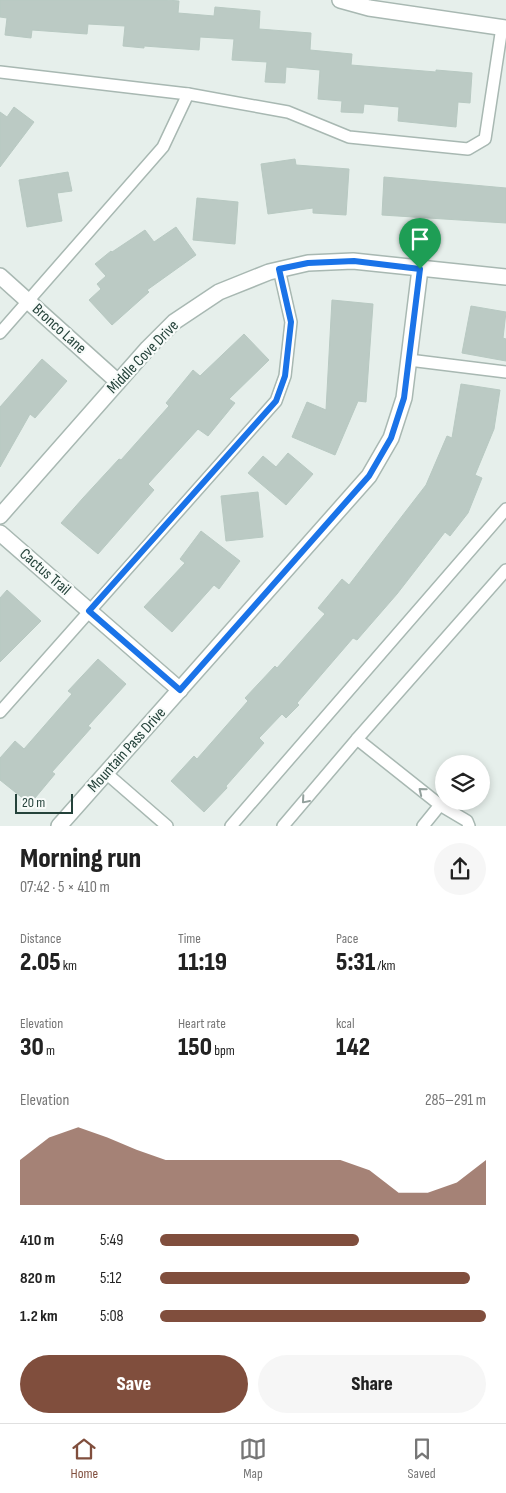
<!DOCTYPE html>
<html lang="en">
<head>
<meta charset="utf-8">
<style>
	:root { --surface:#fff; --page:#f6f6f6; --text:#222; --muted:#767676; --line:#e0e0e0; --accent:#804e3d }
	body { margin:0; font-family:"Sofia Sans Condensed",sans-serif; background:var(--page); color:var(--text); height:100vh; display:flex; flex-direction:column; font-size:19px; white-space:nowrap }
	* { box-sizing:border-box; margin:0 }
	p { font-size:16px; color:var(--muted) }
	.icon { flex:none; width:28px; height:28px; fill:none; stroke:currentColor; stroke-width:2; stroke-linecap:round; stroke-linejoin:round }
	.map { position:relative; height:826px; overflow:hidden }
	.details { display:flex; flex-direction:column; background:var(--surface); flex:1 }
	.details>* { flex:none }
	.tools { position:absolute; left:435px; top:755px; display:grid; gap:10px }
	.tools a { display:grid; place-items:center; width:55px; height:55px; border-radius:50%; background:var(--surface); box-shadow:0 2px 8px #0003; font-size:25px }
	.scale { position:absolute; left:15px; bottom:12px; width:58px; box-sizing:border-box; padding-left:5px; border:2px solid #24423a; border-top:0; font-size:14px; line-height:18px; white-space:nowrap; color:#24423a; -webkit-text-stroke:4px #f7fbf9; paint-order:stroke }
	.pin { position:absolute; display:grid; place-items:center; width:42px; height:42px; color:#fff; margin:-51px -21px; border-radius:50% 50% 50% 0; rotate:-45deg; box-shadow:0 0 5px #0007 }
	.pin .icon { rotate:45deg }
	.round { display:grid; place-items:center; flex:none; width:52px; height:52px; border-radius:26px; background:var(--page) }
	.headline { display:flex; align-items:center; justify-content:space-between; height:85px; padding:0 20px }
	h1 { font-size:28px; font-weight:800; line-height:38px }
	.figures { display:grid; grid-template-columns:repeat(3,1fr); gap:8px; height:85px; padding:5px 20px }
	.figures div { display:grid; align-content:center }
	.figures b { font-size:25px; font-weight:800 }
	.figures small { font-size:14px; font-weight:400 }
	.figures p { font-size:14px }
	.chart { height:140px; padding:10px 20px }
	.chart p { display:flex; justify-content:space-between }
	.chart svg { width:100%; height:90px; margin-top:5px; fill:var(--accent); opacity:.7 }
	.primary-button { display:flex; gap:10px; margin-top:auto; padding:10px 20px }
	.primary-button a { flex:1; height:58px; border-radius:30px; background:var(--accent); color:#fff; font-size:20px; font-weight:800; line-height:58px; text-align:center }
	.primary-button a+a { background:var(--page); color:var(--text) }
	ul { padding:0 20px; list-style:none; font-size:16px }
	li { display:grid; grid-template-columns:80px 60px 1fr; align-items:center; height:38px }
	li i { height:12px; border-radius:6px; background:var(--accent) }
	.tabs { display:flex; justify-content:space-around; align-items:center; height:70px; border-top:1px solid var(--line); background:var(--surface); font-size:14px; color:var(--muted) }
	.tabs a { display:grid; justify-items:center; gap:2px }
	.tabs .current { color:var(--accent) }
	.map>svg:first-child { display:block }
	.building { fill:#bbcac4; stroke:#b8c9c2 }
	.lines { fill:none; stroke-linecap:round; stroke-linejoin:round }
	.service-casing { stroke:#a8b8b2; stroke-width:14 }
	.minor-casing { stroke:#a8b8b2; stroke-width:18 }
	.service { stroke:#fff; stroke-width:11 }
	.minor { stroke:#fff; stroke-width:15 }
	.oneway { stroke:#92a09c }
	.route-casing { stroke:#fff; stroke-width:10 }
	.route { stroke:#1a73e8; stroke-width:6 }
	.labels { text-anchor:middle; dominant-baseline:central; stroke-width:4.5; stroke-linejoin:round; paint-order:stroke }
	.street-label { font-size:16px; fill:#24423a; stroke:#f7fbf9 }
</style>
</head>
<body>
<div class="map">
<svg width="506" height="826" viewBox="0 0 506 826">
	<rect width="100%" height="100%" fill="#e6efeb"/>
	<!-- building -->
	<g class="building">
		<polygon points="0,0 167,0 179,1 178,13 214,16 215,7 260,11 259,29 311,33 310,50 352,54 351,65 436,72 436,70 472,73 470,103 458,102 456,127 398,121 399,107 364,104 363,113 341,112 342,101 318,99 320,70 286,67 285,83 265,82 267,62 232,60 234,39 200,37 199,50 144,46 144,48 123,46 125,26 88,24 87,34 32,30 31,38 5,35 7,18 0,17"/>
		<polygon points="14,107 34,122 0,167 0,112 7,117"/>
		<polygon points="295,159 296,165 349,169 346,215 313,213 313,208 268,214 261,164"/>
		<polygon points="68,172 72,191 57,193 62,221 27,227 19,180"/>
		<polygon points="384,177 506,188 506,223 382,215"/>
		<polygon points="197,198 238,202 235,244 193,240"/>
		<polygon points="176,227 196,255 147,290 149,292 112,325 89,300 101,289 97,284 106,276 95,264 111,251 112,252 145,230 154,242"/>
		<polygon points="332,300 373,304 366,402 358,401 335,455 292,437 307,402 326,410"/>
		<polygon points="471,306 506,312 503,338 506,339 506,361 462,353"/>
		<polygon points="244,334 269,360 229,399 235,403 208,436 198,429 148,484 154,490 98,554 61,523 83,498 119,459 121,460 169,406 166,403 193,370 200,376"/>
		<polygon points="42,359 67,381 35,418 30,414 0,467 0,407"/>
		<polygon points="461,384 500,390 494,429 475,475 482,478 468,513 450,536 445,532 397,594 357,640 353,638 297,703 299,705 286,718 282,714 259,738 264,743 226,786 227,788 204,812 171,781 194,756 197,759 248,701 245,698 275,666 277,668 325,614 318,608 342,579 349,585 426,485 447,436 452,438"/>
		<polygon points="288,453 313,474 286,505 248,473 263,456 276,467"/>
		<polygon points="258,492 263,537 226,541 221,496"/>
		<polygon points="201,531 240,561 219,589 214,585 172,632 144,607 185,563 180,559"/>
		<polygon points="7,590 41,621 0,662 0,598"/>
		<polygon points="98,659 126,684 88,726 91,728 52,772 55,774 30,804 0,780 0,758 15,741 24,749 72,694 68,691"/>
	</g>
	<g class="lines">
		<defs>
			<g id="service">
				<polyline points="0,72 188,94 288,112 349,137 468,149 485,139 502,27"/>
				<polyline points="0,333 163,147 188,94"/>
				<polyline points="409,360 506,372"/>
				<polyline points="0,712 276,401 285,376 291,322 279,269"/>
				<polyline points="357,739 506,570"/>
				<polyline points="106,773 167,826"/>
				<polyline points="440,805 467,821 469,826"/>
				<polyline points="231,826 506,509"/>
				<polyline points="283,826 357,739 440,805 423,826"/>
			</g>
			<g id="minor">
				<polyline points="340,0 369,8 506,28"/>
				<polyline points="0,276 118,382"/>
				<polyline points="0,516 148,348 174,322 219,292 269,272 308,263 353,261 506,277"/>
				<polyline points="0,533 180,690"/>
				<polyline points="59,826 369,476 391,438 404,398 420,269"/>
			</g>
		</defs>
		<!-- service casing -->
		<use href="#service" class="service-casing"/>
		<!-- minor casing -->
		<use href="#minor" class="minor-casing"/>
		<!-- service -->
		<use href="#service" class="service"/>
		<!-- minor -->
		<use href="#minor" class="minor"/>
	</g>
	<!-- one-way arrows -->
	<defs><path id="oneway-chevron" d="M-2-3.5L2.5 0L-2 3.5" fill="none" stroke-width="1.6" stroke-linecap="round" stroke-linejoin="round" transform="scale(1.25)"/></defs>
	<g class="oneway">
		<use href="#oneway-chevron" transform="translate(422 791) rotate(-141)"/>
		<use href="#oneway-chevron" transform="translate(305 800) rotate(131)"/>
	</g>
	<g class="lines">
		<defs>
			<polygon id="route" points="354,261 420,269 404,398 391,438 369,476 180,690 89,611 276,401 285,376 291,322 279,269 308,263"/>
		</defs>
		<!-- route casing -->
		<use href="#route" class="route-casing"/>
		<!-- route -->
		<use href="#route" class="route"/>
	</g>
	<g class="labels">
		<!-- street labels -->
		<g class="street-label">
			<text transform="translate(59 329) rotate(42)">Bronco Lane</text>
			<text transform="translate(143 357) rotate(-46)">Middle Cove Drive</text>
			<text transform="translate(45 572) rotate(41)">Cactus Trail</text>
			<text transform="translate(127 750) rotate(-48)">Mountain Pass Drive</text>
		</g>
	</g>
</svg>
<div class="tools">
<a><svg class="icon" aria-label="layers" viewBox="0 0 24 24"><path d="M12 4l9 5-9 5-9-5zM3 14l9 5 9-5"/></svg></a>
</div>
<div class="scale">20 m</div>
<div class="pin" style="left:420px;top:269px;background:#1e9e55"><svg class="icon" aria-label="arrive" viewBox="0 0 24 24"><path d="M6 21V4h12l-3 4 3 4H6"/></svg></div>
</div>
<section class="details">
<div class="headline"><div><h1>Morning run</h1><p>07:42 · 5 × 410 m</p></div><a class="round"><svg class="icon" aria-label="share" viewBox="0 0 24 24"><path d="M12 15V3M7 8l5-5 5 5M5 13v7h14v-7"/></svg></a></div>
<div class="figures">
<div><p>Distance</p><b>2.05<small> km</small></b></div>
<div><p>Time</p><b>11:19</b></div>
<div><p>Pace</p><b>5:31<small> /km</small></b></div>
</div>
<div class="figures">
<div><p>Elevation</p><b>30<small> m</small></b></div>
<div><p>Heart rate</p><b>150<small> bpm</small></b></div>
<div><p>kcal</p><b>142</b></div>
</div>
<div class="chart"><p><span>Elevation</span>285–291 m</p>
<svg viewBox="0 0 160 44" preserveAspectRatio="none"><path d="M0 44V22L10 11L20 6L30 11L40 17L50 22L60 22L70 22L80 22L90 22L100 22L110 22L120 27L130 38L140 38L150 33L160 22V44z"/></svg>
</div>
<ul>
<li><b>410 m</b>5:49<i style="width:61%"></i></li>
<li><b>820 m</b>5:12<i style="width:95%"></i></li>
<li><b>1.2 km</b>5:08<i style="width:100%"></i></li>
</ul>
<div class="primary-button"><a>Save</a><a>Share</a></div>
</section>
<nav class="tabs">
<a class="current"><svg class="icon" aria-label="home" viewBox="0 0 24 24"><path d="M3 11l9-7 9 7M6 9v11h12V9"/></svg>Home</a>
<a><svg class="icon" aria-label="map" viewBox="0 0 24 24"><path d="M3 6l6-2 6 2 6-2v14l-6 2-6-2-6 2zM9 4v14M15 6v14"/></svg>Map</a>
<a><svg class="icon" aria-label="saved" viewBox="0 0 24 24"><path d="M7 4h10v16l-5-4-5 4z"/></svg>Saved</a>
</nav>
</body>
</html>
